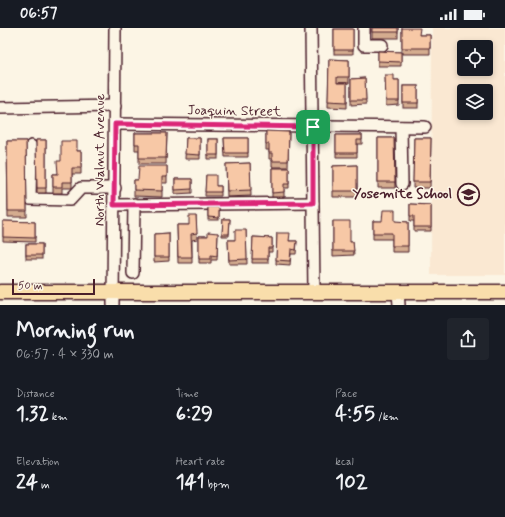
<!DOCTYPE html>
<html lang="en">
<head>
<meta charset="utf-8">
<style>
	:root { --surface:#171b24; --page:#20242c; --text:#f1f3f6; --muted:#9ea1a6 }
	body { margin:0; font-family:Mynerve,sans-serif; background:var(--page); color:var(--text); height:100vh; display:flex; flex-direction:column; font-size:15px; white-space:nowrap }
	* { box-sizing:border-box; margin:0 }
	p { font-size:13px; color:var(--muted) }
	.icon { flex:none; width:22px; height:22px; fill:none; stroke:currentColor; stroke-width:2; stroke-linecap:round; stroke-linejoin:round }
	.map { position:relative; height:277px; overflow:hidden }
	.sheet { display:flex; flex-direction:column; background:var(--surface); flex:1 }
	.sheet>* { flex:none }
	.buttons { position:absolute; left:457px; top:12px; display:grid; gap:8px }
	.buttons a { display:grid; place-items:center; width:36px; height:36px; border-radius:4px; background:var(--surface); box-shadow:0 2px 6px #0003; font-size:20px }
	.scale { position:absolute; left:12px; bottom:10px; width:83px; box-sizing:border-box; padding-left:4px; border:2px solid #4a1f2b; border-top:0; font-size:11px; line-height:14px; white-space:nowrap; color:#4a1f2b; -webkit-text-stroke:3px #fcf5e5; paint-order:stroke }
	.pin { position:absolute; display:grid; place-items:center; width:34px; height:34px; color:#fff; margin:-17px; border-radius:8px; box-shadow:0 2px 6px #0006 }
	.round { display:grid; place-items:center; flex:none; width:42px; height:42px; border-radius:4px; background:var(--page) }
	.head { display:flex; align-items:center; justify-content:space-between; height:68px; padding:0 16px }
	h1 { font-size:22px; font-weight:700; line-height:30px }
	.stats { display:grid; grid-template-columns:repeat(3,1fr); gap:6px; height:68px; padding:4px 16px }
	.stats div { display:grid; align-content:center }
	.stats b { font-size:20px; font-weight:700 }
	.stats small { font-size:11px; font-weight:400 }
	.stats p { font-size:11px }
	.status { display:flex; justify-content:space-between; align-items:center; height:28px; padding:0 20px; background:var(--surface); direction:ltr }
	.status svg { height:11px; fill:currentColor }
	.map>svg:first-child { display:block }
	.built { fill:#fae8d2; fill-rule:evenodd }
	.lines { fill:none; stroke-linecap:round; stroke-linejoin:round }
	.minor-casing { stroke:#4a1f2b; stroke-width:14 }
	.major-casing { stroke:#4a1f2b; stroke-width:17 }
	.minor { stroke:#fcf5e5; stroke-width:11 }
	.major { stroke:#f9deab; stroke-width:14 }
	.wall { fill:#d4ac8f; stroke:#4a1f2b }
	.building { fill:#f7c8a6; stroke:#4a1f2b }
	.route-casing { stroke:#fff; stroke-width:8 }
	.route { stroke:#db2777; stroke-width:5 }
	.labels { text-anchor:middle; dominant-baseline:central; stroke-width:3; stroke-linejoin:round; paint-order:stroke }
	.street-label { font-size:14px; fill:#4a1f2b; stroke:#fcf5e5 }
	.poi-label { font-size:14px; font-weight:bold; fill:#4a1f2b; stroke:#fcf5e5; text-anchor:end }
</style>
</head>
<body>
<div class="status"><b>06:57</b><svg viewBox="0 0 49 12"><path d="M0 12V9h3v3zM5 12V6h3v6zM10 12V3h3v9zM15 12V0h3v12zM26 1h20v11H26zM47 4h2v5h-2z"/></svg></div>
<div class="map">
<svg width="505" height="277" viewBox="0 0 505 277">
	<rect width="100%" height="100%" fill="#fcf5e5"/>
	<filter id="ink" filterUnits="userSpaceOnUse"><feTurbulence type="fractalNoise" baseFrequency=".025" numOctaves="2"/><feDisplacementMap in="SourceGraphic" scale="8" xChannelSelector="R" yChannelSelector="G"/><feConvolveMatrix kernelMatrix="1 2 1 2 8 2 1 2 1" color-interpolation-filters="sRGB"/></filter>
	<g filter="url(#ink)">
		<!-- built -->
		<path class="built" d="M432 0H505V247H431ZM464 19H486V41H464ZM464 63H486V85H464Z"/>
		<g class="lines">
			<defs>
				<g id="minor">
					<polyline points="311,0 314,265"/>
					<polyline points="364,0 364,17 382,17"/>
					<polyline points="0,80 115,78"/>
					<polyline points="115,96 425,99"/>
					<polyline points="401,99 402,156"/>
					<polyline points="31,118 30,171 70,172 81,160 115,160"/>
					<polyline points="114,177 313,175"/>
					<polyline points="133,245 134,176"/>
					<polyline points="398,264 399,277"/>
					<polyline points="113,277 115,0"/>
				</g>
				<polyline id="major" points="0,264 505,264"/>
			</defs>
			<!-- minor casing -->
			<use href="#minor" class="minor-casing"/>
			<!-- major casing -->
			<use href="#major" class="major-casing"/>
			<!-- minor -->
			<use href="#minor" class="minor"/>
			<!-- major -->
			<use href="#major" class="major"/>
		</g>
		<!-- wall -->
		<g class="wall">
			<rect x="372" y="0" width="26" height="10"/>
			<polygon points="402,0 420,7 430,7 430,26 402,26"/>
			<rect x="334" y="1" width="19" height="25"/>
			<polygon points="378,23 401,24 401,38 378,38"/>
			<polygon points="329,31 349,32 349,55 337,55 347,55 347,80 328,79"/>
			<polygon points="385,47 394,52 399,52 399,77 386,78"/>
			<polygon points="365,50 366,76 351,77 351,51"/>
			<rect x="403" y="58" width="15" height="22"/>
			<polygon points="266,103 289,104 288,139 272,139 272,131 269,131 269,122 266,122"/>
			<polygon points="135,105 167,105 166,136 139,136 139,122 135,122"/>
			<polygon points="336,107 362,107 362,116 357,116 357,129 336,129"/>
			<polygon points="186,110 200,110 200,131 185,131"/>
			<polygon points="224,110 248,110 248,129 225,129"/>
			<polygon points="378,110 394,110 395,160 378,160"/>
			<polygon points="414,110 431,110 430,160 413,160"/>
			<rect x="208" y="111" width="10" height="20"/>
			<polygon points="36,112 46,112 46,165 37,165"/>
			<polygon points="7,113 26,113 27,189 8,189"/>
			<polygon points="77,123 81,123 81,146 72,146 72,160 62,160 62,165 53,165 53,146 58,146 61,133"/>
			<polygon points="250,135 251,168 227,169 226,136"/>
			<polygon points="357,137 357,169 333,169 333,138"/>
			<polygon points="167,138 167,155 162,155 162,169 134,168 134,152 138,152"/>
			<polygon points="272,140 289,140 289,160 284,160 284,169 272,169"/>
			<polygon points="206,147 216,158 221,158 221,168 205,168"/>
			<polygon points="175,151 192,151 192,165 175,166"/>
			<polygon points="410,176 431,177 431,203 414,203 414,193 410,193"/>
			<rect x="208" y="179" width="11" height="13"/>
			<polygon points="196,188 197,211 192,212 192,235 178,235 177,197 189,197"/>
			<polygon points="223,191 230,191 229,208 222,208"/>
			<polygon points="3,193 35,194 35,214 3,213"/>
			<polygon points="333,193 350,214 353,214 354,227 333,228"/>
			<polygon points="373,193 408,194 408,224 392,224 392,211 373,211"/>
			<polygon points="246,202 247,236 229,236 228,212 235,212"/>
			<polygon points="169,205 169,233 154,234 154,206"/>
			<polygon points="218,205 217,232 211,232 211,235 199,235 199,208 208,208"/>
			<polygon points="277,205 290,213 297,213 296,226 291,226 290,237 276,236"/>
			<polygon points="253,209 272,210 272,224 268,224 268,235 252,235"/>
			<rect x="26" y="216" width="16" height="15"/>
		</g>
		<!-- building -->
		<g class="building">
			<rect x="372" y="0" width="26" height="4"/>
			<polygon points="402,0 420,0 419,7 430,7 430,20 402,20"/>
			<rect x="334" y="1" width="19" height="21"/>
			<polygon points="378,23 401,24 401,34 378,33"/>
			<polygon points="329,31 349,32 349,49 337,49 337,55 347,55 347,74 328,73"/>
			<polygon points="385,47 394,47 394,52 399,52 399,73 386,73"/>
			<polygon points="365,50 366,72 351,72 351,51"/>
			<rect x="403" y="58" width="15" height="17"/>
			<polygon points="266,103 289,104 288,133 272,133 272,125 269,125 269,116 266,116"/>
			<polygon points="135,105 167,105 166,130 139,130 139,116 135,116"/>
			<polygon points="336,107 362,107 362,112 357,112 357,125 336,125"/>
			<polygon points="186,110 200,110 200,127 185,126"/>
			<polygon points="224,110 248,110 248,125 225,125"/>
			<polygon points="378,110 394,110 395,154 378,154"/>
			<polygon points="414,110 431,110 430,154 413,154"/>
			<rect x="208" y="111" width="10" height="16"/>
			<polygon points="36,112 46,112 46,160 37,160"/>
			<polygon points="7,113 26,113 27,183 8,183"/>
			<polygon points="61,113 77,113 77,123 81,123 81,140 72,140 72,154 62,154 62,159 53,159 53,146 58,146 57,133 61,133"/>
			<polygon points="250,135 251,162 227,163 226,136"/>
			<polygon points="357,137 357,163 333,163 333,138"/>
			<polygon points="139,138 167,138 167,149 162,149 162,163 134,162 134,152 138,152"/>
			<polygon points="272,140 289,140 289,156 284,156 284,164 272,165"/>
			<polygon points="206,147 216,147 216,158 221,158 221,164 205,164"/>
			<polygon points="175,151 192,151 192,161 175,162"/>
			<polygon points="410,176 431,177 431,199 414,199 414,188 410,188"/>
			<polygon points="208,179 219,179 219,190 208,189"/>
			<polygon points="383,182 395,182 395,193 408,194 408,218 392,218 392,205 373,205 373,193 382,193"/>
			<polygon points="189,188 196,188 197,205 191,206 192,229 178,229 177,197 189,197"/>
			<polygon points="223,191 230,191 229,206 222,206"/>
			<polygon points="3,193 35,194 35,210 3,209"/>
			<polygon points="333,193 350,193 350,214 353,214 354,223 333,223"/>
			<polygon points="235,202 246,202 247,231 229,232 228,212 235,212"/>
			<polygon points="208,204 218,205 217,228 211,227 211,231 199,231 199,208 208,208"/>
			<polygon points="169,205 169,229 154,229 154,206"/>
			<polygon points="277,205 290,205 289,213 297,213 296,222 291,221 290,233 276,232"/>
			<polygon points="253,209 272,210 272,220 268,220 268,231 252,231"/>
			<rect x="26" y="216" width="16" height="11"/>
		</g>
	</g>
	<g class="lines" filter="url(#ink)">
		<defs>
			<polygon id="route" points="115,96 313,99 313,175 114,177"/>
		</defs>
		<!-- route casing -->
		<use href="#route" class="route-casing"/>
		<!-- route -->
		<use href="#route" class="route"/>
	</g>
	<!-- icons -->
	<defs>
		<symbol id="school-ring" viewBox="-11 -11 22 22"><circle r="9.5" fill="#fcf5e5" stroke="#4a1f2b" stroke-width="1.5"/><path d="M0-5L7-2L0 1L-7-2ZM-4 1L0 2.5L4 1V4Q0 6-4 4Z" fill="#4a1f2b"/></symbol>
	</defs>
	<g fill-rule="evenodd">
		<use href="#school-ring" x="456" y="154" width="25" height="25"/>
	</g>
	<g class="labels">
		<!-- street labels -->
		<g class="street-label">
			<text transform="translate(234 83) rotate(1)">Joaquin Street</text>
			<text transform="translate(100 132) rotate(-90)">North Walnut Avenue</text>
		</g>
		<!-- poi labels -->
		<g class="poi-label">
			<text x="452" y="166">Yosemite School</text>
		</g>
	</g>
</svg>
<div class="buttons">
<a><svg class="icon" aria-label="locate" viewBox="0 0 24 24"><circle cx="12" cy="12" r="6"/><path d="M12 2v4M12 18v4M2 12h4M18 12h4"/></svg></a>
<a><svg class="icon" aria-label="layers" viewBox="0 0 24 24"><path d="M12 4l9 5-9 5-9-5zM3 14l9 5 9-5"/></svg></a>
</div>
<div class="scale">50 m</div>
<div class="pin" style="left:313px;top:99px;background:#1e9e55"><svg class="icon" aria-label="arrive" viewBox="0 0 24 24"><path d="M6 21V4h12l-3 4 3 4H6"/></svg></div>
</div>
<section class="sheet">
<div class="head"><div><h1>Morning run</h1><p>06:57 · 4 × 330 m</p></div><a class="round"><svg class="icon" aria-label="share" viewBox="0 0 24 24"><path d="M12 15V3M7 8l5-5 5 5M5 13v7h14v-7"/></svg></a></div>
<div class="stats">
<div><p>Distance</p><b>1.32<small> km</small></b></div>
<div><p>Time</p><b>6:29</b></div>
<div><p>Pace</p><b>4:55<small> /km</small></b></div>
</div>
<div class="stats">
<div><p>Elevation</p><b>24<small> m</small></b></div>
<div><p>Heart rate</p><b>141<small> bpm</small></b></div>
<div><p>kcal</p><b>102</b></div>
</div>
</section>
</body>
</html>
